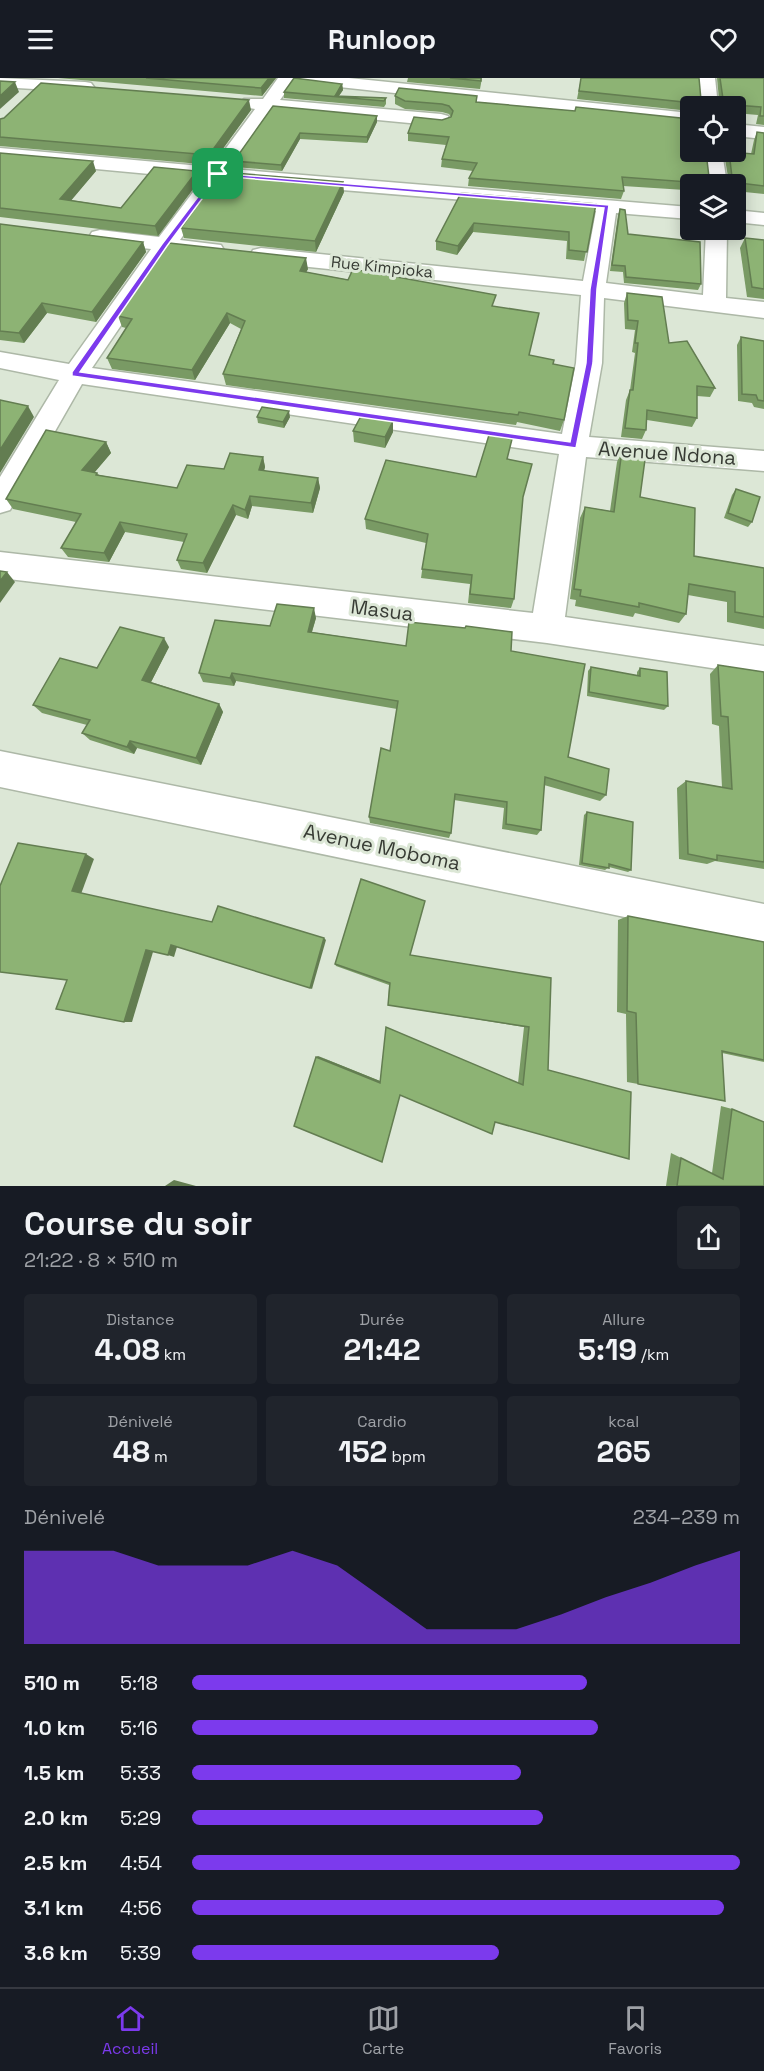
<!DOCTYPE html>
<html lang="fr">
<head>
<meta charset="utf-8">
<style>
	:root { --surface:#171b24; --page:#20242c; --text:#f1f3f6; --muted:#9ea1a6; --line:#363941; --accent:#7c3aed }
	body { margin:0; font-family:"Space Grotesk",sans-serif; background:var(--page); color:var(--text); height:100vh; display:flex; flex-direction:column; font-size:22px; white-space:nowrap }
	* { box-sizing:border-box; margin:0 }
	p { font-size:20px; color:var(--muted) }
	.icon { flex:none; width:33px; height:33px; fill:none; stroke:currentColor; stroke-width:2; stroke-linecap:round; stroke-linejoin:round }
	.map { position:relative; height:1108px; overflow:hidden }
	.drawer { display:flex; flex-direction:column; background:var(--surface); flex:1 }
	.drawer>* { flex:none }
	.controls { position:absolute; left:680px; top:18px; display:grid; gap:12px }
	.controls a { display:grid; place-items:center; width:66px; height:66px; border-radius:6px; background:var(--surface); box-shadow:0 3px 15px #0003; font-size:30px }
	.pin { position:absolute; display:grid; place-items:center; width:51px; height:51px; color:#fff; margin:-26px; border-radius:12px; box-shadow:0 3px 9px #0006 }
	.round { display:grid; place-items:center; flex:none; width:63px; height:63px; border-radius:6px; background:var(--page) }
	.head { display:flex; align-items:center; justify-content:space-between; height:102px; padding:0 24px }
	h1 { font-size:33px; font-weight:600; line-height:45px }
	.figures { display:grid; grid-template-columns:repeat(3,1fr); gap:9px; height:102px; padding:6px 24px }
	.figures div { display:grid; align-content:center; border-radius:6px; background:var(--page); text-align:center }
	.figures b { font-size:30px; font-weight:600 }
	.figures small { font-size:16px; font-weight:400 }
	.figures p { font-size:16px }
	.chart { height:168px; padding:12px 24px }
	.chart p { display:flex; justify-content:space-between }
	.chart svg { width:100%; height:108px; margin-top:6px; fill:var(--accent); opacity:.7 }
	ul { padding:0 24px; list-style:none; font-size:20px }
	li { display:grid; grid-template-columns:96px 72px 1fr; align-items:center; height:45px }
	li i { height:15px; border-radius:8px; background:var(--accent) }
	header { display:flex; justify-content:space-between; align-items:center; height:78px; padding:0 24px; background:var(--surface); font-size:27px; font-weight:600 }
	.tab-bar { display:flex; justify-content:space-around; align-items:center; height:84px; border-top:2px solid var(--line); background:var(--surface); font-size:16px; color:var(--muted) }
	.tab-bar a { display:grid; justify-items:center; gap:3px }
	.tab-bar .current { color:var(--accent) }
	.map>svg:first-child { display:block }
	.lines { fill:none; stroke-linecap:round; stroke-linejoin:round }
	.minor-casing { stroke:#adb8a7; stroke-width:3 }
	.minor { fill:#fff; fill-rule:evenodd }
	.wall { fill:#799a64 }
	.shaded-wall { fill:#637d51 }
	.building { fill:#8db374; stroke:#637d51; stroke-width:1.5 }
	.route { fill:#7c3aed; stroke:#fff; stroke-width:1.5; fill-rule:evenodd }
	.labels { text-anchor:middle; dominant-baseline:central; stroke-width:6; stroke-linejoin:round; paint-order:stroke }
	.far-street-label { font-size:16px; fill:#373b34; stroke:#dce7d6 }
	.street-label { font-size:20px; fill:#373b34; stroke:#dce7d6 }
</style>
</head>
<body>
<header><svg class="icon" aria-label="menu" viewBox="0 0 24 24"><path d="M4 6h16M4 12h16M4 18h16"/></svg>Runloop<svg class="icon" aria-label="heart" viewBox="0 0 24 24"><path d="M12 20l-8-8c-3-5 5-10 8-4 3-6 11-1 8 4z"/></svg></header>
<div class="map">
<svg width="764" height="1108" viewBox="0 0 764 1108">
	<rect width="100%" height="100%" fill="#dce7d6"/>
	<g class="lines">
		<defs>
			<g id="minor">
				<polygon points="0,0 85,4 91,5 94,9 91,13 85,14 0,9"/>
				<path d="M278 0H349L690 35V47L293 4 280 22 441 36 448 38 450 42 448 46 441 48 273 32 231 91 690 129V141L616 135 606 205 703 217 706 152H727L726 220 764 224V240L604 220 602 285 589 359 764 373V393L586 379 565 539 764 568V598L547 565 0 500V474L533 535 559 376 82 306 10 432 0 435V399L59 302 0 290V274L69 286 151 171 92 164 89 159 92 154 100 152 159 159 203 101 0 82V70L212 89 255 31 244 29 241 25 244 21H263ZM222 102 596 133 583 203 261 170 253 172 250 177 253 182 261 184 581 217 576 285 562 356 92 290 171 174 213 179 221 177 224 172 221 167 180 162Z"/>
				<polygon points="697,0 715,0 718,28 700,28"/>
				<polygon points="735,46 764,49 764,61 735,58"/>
				<polygon points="704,74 722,74 727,106 707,106"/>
				<polygon points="735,132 764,135 764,147 735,144"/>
				<polygon points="0,673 764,826 764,868 0,709"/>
			</g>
		</defs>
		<!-- minor casing -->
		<use href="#minor" class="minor-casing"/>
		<!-- minor -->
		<use href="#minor" class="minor"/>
	</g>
	<!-- wall -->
	<g class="wall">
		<polygon points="58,0 276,0 262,18"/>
		<polygon points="408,0 482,0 480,11 407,4"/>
		<polygon points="581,0 701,22 719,21 717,0 764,0 764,47 756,46 758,37 735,35 735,28 690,28 690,33 577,21"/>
		<polygon points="342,6 343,12 339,18 386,20 386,26 384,29 284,20 284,14"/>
		<polygon points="395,18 477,18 477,24 575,33 709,99 728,99 725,81 728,74 751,76 754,62 757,54 764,55 764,116 735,113 735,106 690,106 690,111 686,110 685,112 623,108 624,113 621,121 468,108 469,100 473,93 441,89 442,81 446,67 408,63 408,55 451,39 449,36 442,34 405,31 395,26"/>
		<polygon points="273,28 377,38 377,44 367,65 300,61 282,93 235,89 234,83"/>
		<polygon points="251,32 211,87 0,68 0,41"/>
		<polygon points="0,75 96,93 71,122 121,130 199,103 158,158 0,139"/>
		<polygon points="344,114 316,174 184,160 181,150"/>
		<polygon points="461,115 596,126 584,183 566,181 567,163 473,154 457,177 436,172 436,163"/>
		<polygon points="620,131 628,156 701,206 698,212 624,205 623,194 610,193 618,137"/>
		<polygon points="0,146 143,164 146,174 96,244 47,235 24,265 0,262"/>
		<polygon points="745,160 764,162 764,221 747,219 740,170"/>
		<polygon points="308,191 306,194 494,228 529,277 553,286 564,342 560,353 517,344 516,347 226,307 223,296 241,251 230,245 195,302 112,291 107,280 126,250 122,249 118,238"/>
		<polygon points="627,215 669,265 715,310 710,319 697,318 697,340 692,349 647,342 646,352 642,361 621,359 626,322 630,312 635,275 632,274 635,252 625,251 624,225"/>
		<polygon points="741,259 764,263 764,331 754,329 752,325 738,323 737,267"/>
		<polygon points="257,339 290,339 284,350 258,345"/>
		<polygon points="353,353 393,354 385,370 354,364"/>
		<polygon points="106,364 111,375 94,395 97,395 99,397 177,410 224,391 263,379 265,389 264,393 318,400 320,410 313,435 252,428 248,441 236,437 207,495 181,491 177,482 184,464 125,454 109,484 68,479 61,470 76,444 13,431 6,421"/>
		<polygon points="622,372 640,419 694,478 764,490 764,551 727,544 727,524 688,517 686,536 679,545 635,535 633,539 575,528 576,522 570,521 580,440 585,429 610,433 617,384"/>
		<polygon points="507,381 523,419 514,521 511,530 468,525 470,506 421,500 426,465 366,451 365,441 476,399"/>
		<polygon points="736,411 752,444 748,449 724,440 732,417"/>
		<polygon points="316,540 312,554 406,568 511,573 568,679 606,717 600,723 544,707 541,752 537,757 502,751 504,730 454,722 451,755 449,760 370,745 369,739 390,673 397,631 236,603 234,608 203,604 199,595 270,548"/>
		<polygon points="169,569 151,604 219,626 223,634 201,687 137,670 134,676 90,662 82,655 87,647 42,635 33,627 97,590"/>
		<polygon points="718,587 764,594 764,791 715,783 707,786 679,781 677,710 686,703 722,709 719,648 712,646 710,596"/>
		<polygon points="591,589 637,598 637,594 640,590 668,628 664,632 587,618 588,593"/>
		<polygon points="587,734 631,792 628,794 609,789 605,792 579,787 584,737"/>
		<polygon points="628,838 764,864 764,984 722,975 638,1006 627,1004 626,936 617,934 618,842"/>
		<polygon points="410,877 551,900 548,992 495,1044 492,1056 318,978 380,1003 518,1005 524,949 388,927 389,907 336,888 335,886"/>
		<polygon points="721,1028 732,1031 764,1108 666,1108 671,1075 712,1095"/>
	</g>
	<!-- shaded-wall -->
	<g class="shaded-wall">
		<polygon points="269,0 276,0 262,18 261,10"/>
		<polygon points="15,4 19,14 0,31 0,18"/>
		<polygon points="342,6 343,12 338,19 335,18"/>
		<polygon points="249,22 251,32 211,87 209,77"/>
		<polygon points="377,38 377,44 367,65 367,59"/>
		<polygon points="300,55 300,61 282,93 281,87"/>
		<polygon points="93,83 96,93 64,131 60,121"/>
		<polygon points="197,93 199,103 158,158 155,148"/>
		<polygon points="343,104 344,114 316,174 315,163"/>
		<polygon points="474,145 473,154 457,177 458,168"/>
		<polygon points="143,164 146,174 96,244 92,234"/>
		<polygon points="306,180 308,191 301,204 300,193"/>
		<polygon points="42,225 47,235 24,265 19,255"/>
		<polygon points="227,235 230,245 195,302 192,292"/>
		<polygon points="28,328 34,339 0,395 0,372"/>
		<polygon points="289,333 290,339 284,350 283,344"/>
		<polygon points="393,343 393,354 385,370 385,359"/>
		<polygon points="106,364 111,375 88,402 82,392"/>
		<polygon points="263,379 265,389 261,402 259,392"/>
		<polygon points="318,400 320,410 313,435 311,425"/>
		<polygon points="250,418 252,428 248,441 245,432"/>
		<polygon points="233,427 236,437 207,495 203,485"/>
		<polygon points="120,444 125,454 109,484 104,475"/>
		<polygon points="7,494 15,504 0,525 0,503"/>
		<polygon points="314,530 316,540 309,563 308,554"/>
		<polygon points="164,560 169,569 148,610 142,602"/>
		<polygon points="232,595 236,603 234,608 230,600"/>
		<polygon points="219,626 223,634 201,687 196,680"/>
		<polygon points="130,663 137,670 134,676 127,669"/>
		<polygon points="86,776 94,781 81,816 72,813"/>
		<polygon points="324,860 326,862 312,911 310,910"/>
		<polygon points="171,867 177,869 174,879 168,877"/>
		<polygon points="146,872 153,874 132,944 124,944"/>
		<polygon points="318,978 380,1003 380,1005 316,979"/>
		<polygon points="174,1102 196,1108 165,1108"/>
	</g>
	<!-- building -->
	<g class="building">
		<polygon points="146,0 269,0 261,10"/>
		<polygon points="294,0 342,6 335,18 386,20 384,23 284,14"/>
		<polygon points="450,0 481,0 481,3"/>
		<polygon points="581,0 699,0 701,22 723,21 720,0 764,0 764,38 760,38 761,29 709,25 709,28 695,28 695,27 693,25 579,13"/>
		<polygon points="0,3 15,4 0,18"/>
		<polygon points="41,5 249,22 209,77 0,59 0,41 4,40"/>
		<polygon points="399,10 477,18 476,24 575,33 576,29 690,41 690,74 706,74 709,99 732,99 729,74 754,76 757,54 764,55 764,108 699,100 699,103 688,102 688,104 622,99 624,113 469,100 477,85 442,81 449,59 408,55 414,39 442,42 451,39 453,33 449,28 442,26 405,23 395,18"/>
		<polygon points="273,28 377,38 367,59 300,55 281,87 234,83"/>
		<polygon points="0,75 93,83 60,121 121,130 154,89 197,93 155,148 0,130"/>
		<polygon points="221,94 343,104 315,163 181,150"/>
		<polygon points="461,115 596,126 587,174 569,172 569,154 474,145 458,168 436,163"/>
		<polygon points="620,131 625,132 628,156 700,164 701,206 626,199 625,188 612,187"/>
		<polygon points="0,146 143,164 92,234 42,225 19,255 0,253"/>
		<polygon points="745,160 764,162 764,211 752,209"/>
		<polygon points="169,165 306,180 300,193 348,202 353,191 496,217 492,228 539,235 529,277 554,282 553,286 574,290 564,342 519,334 518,337 223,296 245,243 227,235 192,292 107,280 132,241 118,238"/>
		<polygon points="627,215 662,219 669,265 687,263 715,310 697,308 697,340 647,332 646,352 625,350 630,312 633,312 638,265 635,265 638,243 628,242"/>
		<polygon points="741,259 764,263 764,323 758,322 756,317 742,316"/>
		<polygon points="0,322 28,328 0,372"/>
		<polygon points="262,329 289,333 283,344 257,339"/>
		<polygon points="361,338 393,343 385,359 353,353"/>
		<polygon points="46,352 106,364 82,392 97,395 96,397 177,410 187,387 224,391 230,375 263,379 259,392 318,400 311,425 250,418 245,432 233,427 203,485 177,482 187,456 120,444 104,475 61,470 81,436 6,421"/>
		<polygon points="489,357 512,361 507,381 532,386 523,419 514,521 470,516 472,497 422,491 428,456 365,441 386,382 476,399"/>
		<polygon points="622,372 646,374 640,419 695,430 694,478 764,490 764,539 735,534 735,514 689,506 686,536 639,525 639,529 580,518 581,512 574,511 585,429 614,434"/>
		<polygon points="736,411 760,419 752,444 728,435"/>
		<polygon points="0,493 7,494 0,503"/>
		<polygon points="277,526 314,530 308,554 406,568 409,544 465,550 466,548 512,554 511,573 585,586 568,679 609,691 606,717 545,699 541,752 506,746 507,724 455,716 451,755 369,739 381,670 390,673 398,623 232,595 230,600 199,595 215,542 270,548"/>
		<polygon points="120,549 164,560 142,602 219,626 196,680 130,663 127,669 82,655 90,642 33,627 60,580 97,590"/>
		<polygon points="718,587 764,594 764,784 717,777 717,782 688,776 686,703 732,711 728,639 721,638"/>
		<polygon points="591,589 640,598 640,590 667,594 668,628 589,614"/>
		<polygon points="587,734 633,744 631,792 609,786 609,790 582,785"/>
		<polygon points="18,765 86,776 72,813 212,844 218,828 324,860 310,910 171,867 168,877 146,872 124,944 56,931 67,902 0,894 0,808"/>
		<polygon points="361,801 425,823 410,877 551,900 548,992 631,1014 629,1081 495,1044 492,1056 400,1017 382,1084 294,1048 316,979 380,1005 386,949 523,1007 529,949 388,927 390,905 335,886"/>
		<polygon points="628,838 764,864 764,982 722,973 725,1023 638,1006 636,935 627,933"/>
		<polygon points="732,1031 764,1044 764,1108 677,1108 681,1080 723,1101"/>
	</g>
	<!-- route -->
	<path class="route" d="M216 95 609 127 597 211 593 285 576 370 72 298V294L162 166ZM219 98 604 130 590 211 586 285 570 364 80 294 167 168Z"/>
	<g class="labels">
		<!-- far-street labels -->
		<g class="far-street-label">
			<text transform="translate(382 189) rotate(6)">Rue Kimpioka</text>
		</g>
		<!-- street labels -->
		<g class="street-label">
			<text transform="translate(667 375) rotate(4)">Avenue Ndona</text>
			<text transform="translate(382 532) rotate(7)">Masua</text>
			<text transform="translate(382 769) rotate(12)">Avenue Moboma</text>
		</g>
	</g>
</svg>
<div class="controls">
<a><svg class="icon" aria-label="locate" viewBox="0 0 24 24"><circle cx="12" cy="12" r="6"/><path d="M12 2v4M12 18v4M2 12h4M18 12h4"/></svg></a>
<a><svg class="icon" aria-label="layers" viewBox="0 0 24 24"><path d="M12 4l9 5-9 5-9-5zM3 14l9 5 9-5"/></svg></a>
</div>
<div class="pin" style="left:218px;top:96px;background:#1e9e55"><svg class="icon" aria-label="arrive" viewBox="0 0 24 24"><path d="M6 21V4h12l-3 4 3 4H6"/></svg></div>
</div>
<section class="drawer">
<div class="head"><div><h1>Course du soir</h1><p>21:22 · 8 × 510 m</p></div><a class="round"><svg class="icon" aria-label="share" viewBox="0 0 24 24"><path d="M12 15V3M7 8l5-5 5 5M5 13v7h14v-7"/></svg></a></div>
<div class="figures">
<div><p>Distance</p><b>4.08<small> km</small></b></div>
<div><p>Durée</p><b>21:42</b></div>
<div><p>Allure</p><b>5:19<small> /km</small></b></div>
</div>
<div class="figures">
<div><p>Dénivelé</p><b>48<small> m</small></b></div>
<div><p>Cardio</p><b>152<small> bpm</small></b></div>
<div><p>kcal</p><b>265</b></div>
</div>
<div class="chart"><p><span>Dénivelé</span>234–239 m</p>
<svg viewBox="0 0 160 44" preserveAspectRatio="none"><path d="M0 44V6L10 6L20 6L30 12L40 12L50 12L60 6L70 12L80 25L90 38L100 38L110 38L120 32L130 25L140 19L150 12L160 6V44z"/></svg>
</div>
<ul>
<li><b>510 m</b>5:18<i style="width:72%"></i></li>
<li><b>1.0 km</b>5:16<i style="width:74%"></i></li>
<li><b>1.5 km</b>5:33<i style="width:60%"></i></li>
<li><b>2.0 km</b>5:29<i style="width:64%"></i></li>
<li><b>2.5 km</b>4:54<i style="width:100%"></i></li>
<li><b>3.1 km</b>4:56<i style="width:97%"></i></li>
<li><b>3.6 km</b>5:39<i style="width:56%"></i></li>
</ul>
</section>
<nav class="tab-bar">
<a class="current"><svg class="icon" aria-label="home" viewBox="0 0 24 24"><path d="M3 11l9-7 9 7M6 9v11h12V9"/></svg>Accueil</a>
<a><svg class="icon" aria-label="map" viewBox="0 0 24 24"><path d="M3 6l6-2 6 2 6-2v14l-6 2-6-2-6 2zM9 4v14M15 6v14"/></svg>Carte</a>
<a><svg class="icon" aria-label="saved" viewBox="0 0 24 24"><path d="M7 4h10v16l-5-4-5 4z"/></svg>Favoris</a>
</nav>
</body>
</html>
